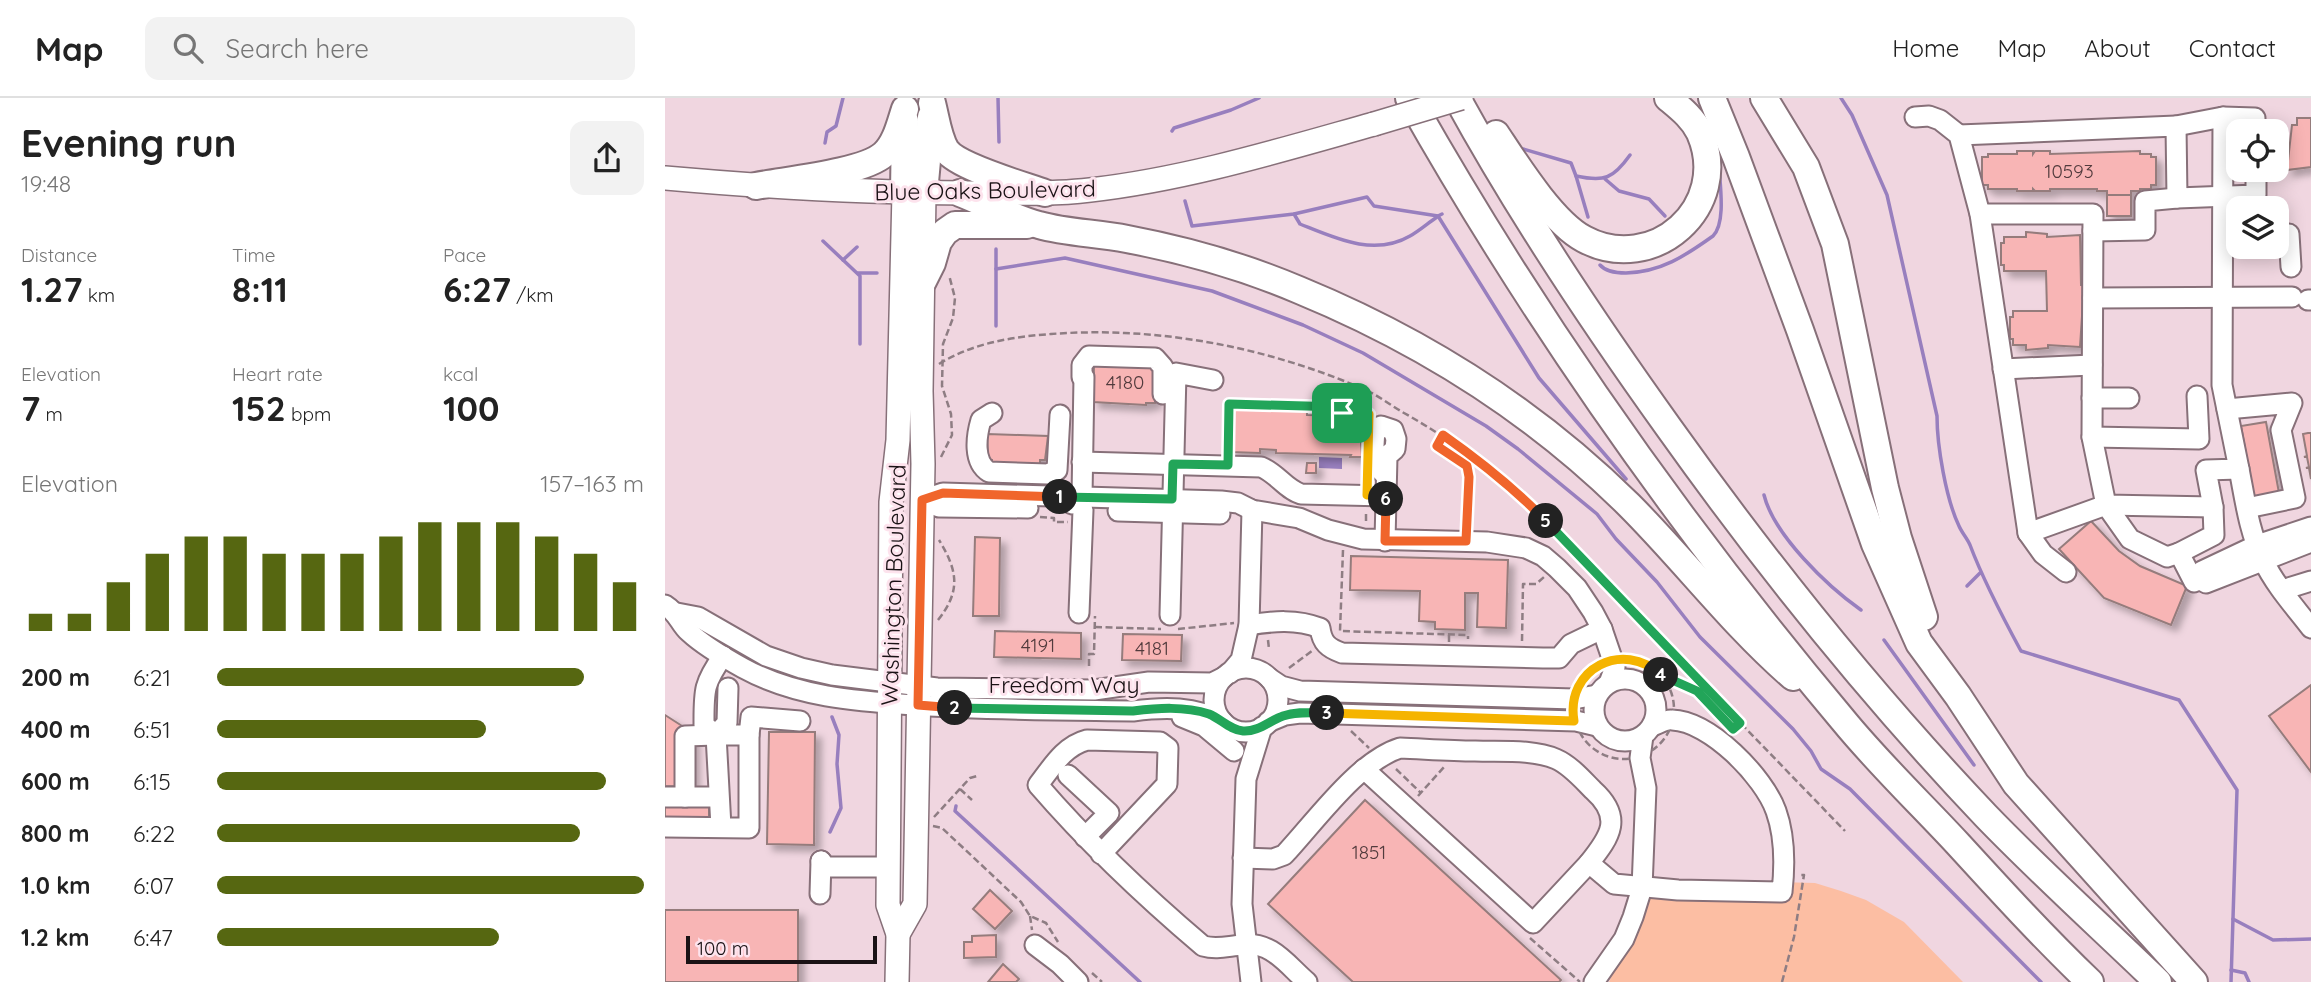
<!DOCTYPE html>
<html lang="en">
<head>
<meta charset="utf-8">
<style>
	:root { --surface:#fff; --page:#f2f2f2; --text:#222; --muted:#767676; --line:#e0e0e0; --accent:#566711 }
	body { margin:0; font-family:Quicksand,sans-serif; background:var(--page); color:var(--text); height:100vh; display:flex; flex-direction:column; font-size:26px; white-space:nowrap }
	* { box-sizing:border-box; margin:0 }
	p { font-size:23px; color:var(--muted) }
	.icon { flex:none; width:38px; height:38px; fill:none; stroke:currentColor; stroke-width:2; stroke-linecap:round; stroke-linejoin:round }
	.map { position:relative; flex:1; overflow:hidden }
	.panel { display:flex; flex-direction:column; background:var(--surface); width:665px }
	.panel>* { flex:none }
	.controls { position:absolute; left:1561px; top:21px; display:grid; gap:14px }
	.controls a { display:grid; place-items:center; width:63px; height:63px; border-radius:14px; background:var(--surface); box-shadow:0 4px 18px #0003; font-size:35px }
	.scale { position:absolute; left:21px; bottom:18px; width:191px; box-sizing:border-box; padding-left:7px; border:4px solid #1a1215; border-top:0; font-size:19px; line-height:24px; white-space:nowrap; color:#1a1215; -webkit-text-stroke:5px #fde3ed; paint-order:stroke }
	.pin { position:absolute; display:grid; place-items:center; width:60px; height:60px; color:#fff; margin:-30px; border-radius:14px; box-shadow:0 4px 10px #0006 }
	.km { position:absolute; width:35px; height:35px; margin:-18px; border-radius:50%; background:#222; color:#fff; font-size:19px; line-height:35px; text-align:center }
	.round { display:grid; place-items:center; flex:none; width:74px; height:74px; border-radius:14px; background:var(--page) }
	.overview { display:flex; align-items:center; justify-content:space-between; height:119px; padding:0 21px }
	h1 { font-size:38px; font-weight:800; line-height:52px }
	.metrics { display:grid; grid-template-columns:repeat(3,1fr); gap:10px; height:119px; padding:7px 21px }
	.metrics div { display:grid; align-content:center }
	.metrics b { font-size:35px; font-weight:800 }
	.metrics small { font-size:19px; font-weight:400 }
	.metrics p { font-size:19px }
	.chart { height:196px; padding:14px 21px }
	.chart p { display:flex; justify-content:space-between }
	.chart svg { width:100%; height:126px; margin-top:7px; stroke:var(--accent); stroke-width:6 }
	ul { padding:0 21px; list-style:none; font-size:23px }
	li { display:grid; grid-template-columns:112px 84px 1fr; align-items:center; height:52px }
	li i { height:18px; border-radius:9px; background:var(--accent) }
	header { display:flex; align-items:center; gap:42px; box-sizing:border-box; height:98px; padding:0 35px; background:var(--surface); border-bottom:2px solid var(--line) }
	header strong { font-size:33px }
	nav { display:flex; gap:38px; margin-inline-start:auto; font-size:24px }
	.search { width:490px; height:63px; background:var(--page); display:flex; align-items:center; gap:18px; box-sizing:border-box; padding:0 24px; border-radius:14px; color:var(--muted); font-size:26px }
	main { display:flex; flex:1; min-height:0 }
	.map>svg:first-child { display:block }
	.green { fill:#fcbea3 }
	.water { fill:#987fbe }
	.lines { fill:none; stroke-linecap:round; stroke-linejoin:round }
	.stream { stroke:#987fbe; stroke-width:3.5 }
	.building { fill:#f8b5b5; stroke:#957c7c; stroke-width:2; filter:url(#shadow) }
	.minor-casing { stroke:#877079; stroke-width:23 }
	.major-casing { stroke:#877079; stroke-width:26 }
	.highway-casing { stroke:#877079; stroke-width:30 }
	.path { stroke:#8e7d83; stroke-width:2.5; stroke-dasharray:7 3.5; stroke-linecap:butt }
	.minor { stroke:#fff; stroke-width:19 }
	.major { stroke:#fff; stroke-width:23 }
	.highway { stroke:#fff; stroke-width:26 }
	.major-bridge-casing { stroke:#877079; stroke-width:26; stroke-linecap:butt }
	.major-bridge { stroke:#fff; stroke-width:23 }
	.split-1-casing { stroke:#fff; stroke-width:14 }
	.split-2-casing { stroke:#fff; stroke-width:14 }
	.split-3-casing { stroke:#fff; stroke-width:14 }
	.split-4-casing { stroke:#fff; stroke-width:14 }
	.split-5-casing { stroke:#fff; stroke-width:14 }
	.split-6-casing { stroke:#fff; stroke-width:14 }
	.split-7-casing { stroke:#fff; stroke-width:14 }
	.split-1 { stroke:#22a559; stroke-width:9 }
	.split-2 { stroke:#f0652b; stroke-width:9 }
	.split-3 { stroke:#22a559; stroke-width:9 }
	.split-4 { stroke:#f5b400; stroke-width:9 }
	.split-5 { stroke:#22a559; stroke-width:9 }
	.split-6 { stroke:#f0652b; stroke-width:9 }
	.split-7 { stroke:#f5b400; stroke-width:9 }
	.labels { text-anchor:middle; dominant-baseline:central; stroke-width:6; stroke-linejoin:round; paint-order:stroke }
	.number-label { font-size:19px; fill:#523b3d }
	.street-label { font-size:23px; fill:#1a1215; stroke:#fde3ed }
</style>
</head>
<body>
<header>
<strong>Map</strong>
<div class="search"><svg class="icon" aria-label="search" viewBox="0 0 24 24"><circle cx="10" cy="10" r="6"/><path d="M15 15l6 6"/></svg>Search here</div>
<nav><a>Home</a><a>Map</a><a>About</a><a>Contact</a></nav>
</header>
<main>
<section class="panel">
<div class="overview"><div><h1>Evening run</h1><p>19:48</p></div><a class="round"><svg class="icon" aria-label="share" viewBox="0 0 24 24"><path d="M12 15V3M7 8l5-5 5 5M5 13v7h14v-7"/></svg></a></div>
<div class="metrics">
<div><p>Distance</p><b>1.27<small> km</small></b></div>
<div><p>Time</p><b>8:11</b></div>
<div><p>Pace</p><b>6:27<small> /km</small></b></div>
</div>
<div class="metrics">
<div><p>Elevation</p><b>7<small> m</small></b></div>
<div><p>Heart rate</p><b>152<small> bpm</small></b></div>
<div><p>kcal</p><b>100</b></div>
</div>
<div class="chart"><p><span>Elevation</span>157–163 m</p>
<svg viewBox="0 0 160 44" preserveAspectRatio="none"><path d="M5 44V38M15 44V38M25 44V27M35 44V17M45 44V11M55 44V11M65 44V17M75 44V17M85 44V17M95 44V11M105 44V6M115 44V6M125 44V6M135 44V11M145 44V17M155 44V27"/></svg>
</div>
<ul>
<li><b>200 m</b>6:21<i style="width:86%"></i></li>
<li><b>400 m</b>6:51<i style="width:63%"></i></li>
<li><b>600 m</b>6:15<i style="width:91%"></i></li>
<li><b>800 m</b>6:22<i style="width:85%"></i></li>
<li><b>1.0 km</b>6:07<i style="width:100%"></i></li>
<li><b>1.2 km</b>6:47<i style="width:66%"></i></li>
</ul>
</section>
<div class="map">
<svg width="1646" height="884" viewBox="0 0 1646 884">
	<defs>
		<filter id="shadow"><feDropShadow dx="6" dy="6" stdDeviation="3.5" flood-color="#0004"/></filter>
	</defs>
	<rect width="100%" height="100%" fill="#f0d6e0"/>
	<!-- green -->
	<polygon class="green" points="989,781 1150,785 1176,793 1201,802 1239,824 1298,884 944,884"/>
	<!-- water -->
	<polygon class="water" points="654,359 677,360 677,371 654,370"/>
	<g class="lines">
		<!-- stream -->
		<g class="stream">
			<polyline points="333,0 334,44"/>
			<path d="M1176 0 1187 17 1222 97 1272 318C1272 348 1281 401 1294 428 1297 435 1302 440 1305 447 1319 484 1337 518 1356 553L1514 602 1572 692 1566 884"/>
			<polyline points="507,33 509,30 566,12 594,0"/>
			<polyline points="160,45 162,34 171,28 178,0"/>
			<path d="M858 51 906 65 911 78C939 84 948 81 965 57"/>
			<polyline points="911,78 923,119"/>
			<polyline points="940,81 954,93 984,101 1000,118"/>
			<polyline points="520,103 527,128 629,116 702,99 709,108 773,118"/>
			<path d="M629 116 635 126C670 140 709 159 745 138 754 133 763 125 772 119"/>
			<polyline points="777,116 773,118 874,280 961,381"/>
			<polyline points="158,143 195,178 195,246"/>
			<polyline points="331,151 331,228"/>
			<polyline points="178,162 192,149"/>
			<path d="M935 167C941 174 951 175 961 175 996 174 1020 158 1048 138 1061 125 1055 87 1054 69"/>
			<polyline points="331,171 400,160 547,193 638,227 698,255 821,328 853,351 932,416 951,441 992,484 1035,539 1128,631 1146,653 1156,671 1185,691 1376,884"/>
			<polyline points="193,175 212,175"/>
			<path d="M1099 397C1109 437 1162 488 1196 512"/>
			<polyline points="1302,488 1315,475"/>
			<polyline points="1219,542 1309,667"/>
			<polyline points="291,708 290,713 475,884"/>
			<polyline points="165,734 176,710 172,666 174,637 167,619"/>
			<polyline points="1568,821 1608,842 1646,841"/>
			<polyline points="1566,872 1580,875 1584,884"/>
		</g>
	</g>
	<!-- building -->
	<g class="building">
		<polygon points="1632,20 1646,20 1646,69 1622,72 1627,27 1632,27"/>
		<polygon points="1352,53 1368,53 1368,56 1370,53 1385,53 1385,56 1475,53 1475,56 1486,56 1486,59 1491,59 1491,87 1486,87 1486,91 1475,91 1475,93 1466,93 1466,97 1442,97 1442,93 1432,93 1432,91 1385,91 1385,93 1370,93 1368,91 1368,93 1352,93 1352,91 1323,91 1323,87 1317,87 1317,59 1323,59 1323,56 1352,56"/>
		<rect x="1442" y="97" width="24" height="21"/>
		<polygon points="1361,134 1382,136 1382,139 1415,137 1416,187 1419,187 1415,249 1383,247 1383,250 1361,252 1361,247 1348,247 1348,241 1345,241 1345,219 1348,219 1348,213 1382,213 1381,173 1339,173 1339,167 1336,167 1336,145 1339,145 1339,139 1361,139"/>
		<polygon points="433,263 486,266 491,270 490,305 481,305 481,307 428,304 429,268 433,268"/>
		<polygon points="566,311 642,313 642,317 695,318 697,359 685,359 686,357 611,355 611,352 595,351 595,355 565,354"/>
		<polygon points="1601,324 1614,395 1589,400 1576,328"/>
		<polygon points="1643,335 1646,335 1646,381 1644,370 1641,370 1644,369 1642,359 1639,359 1642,358 1638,336"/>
		<polygon points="322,336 383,338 380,362 375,362 375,367 327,366 327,362 323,362"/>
		<polygon points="695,336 713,336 713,350 697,350"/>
		<polygon points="642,365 651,365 651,375 641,375"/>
		<polygon points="1426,423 1454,453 1475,468 1522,488 1506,527 1439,500 1394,451"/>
		<polygon points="310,439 335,440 334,518 308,518"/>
		<polygon points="686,458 843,462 841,530 812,529 813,495 800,495 800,532 770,531 770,524 754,523 755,493 685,492"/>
		<polygon points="330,533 416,535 416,561 329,559"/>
		<polygon points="458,536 517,537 516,563 457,562"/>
		<polygon points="1646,587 1646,674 1604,618"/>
		<polygon points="0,617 28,635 28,689 0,688"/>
		<polygon points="104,634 150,634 149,747 102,746"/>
		<polygon points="700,702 896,882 894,884 688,884 603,806"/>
		<rect x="0" y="708" width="44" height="14"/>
		<polygon points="325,792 347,813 330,831 308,811"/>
		<rect x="0" y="812" width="133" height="72"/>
		<polygon points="331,837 331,859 299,860 299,844 307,844 307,838"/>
		<polygon points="338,866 354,881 351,884 323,884"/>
	</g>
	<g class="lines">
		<defs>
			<g id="minor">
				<polyline points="1250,19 1264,18 1275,22 1294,37 1315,116 1363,435 1441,407 1465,441 1502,459 1514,455"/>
				<polyline points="1511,28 1558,19"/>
				<polyline points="1590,33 1590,20 1558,19 1557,287 1574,371 1541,372 1548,409 1549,437 1514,455 1529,484 1535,481 1541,485 1646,444"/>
				<polyline points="1294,37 1511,28 1512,100 1591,97 1591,72"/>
				<polyline points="1315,116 1428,116 1427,339 1441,407 1548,409"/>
				<polyline points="1428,133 1480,132 1480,103 1512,100"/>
				<polyline points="1624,136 1626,169"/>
				<polyline points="1428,200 1627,199"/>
				<polyline points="1643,202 1646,202"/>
				<polyline points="1338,271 1427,267"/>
				<polyline points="417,279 417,267 424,258 490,260 498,269 498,296"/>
				<polyline points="1427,300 1464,300"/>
				<polyline points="1562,311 1627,305 1616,332 1630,400 1582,410"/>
				<path d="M327 315 316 322C311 339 308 364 324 374L383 376 392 372 395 317"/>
				<polyline points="1427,339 1534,341 1532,298"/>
				<path d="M417 364 596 369C612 375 620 391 636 396L721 398"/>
				<path d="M1574 371C1580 401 1584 434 1598 462 1610 487 1629 508 1646 530"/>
				<polyline points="257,402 278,395 556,403 573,405 587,412 634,420 663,432 698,441 822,444 861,450 878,458 892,470 912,490 928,514 937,531 950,569 944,585"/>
				<polyline points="257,402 274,409 363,410"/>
				<polyline points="407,406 417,399 419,279"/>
				<polyline points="453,413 555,416"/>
				<polyline points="1363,435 1378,456 1401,474"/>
				<polyline points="720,443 722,358 730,351 731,341 728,332 716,328 710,331 708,364 721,378"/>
				<polyline points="1535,481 1537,473 1592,447 1646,429"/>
				<polyline points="1617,492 1646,483"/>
				<path d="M0 507C14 516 14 525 24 534 39 548 60 560 78 570 131 599 190 603 249 607 321 612 395 612 468 613 499 609 530 608 558 624"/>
				<polyline points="12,515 33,519 101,558 136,570 167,577 272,590 429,592 484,584 547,585 559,579"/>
				<polyline points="414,515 418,412"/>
				<polyline points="505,517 511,275 548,282"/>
				<path d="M584 527C608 523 632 521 655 530 657 545 663 550 677 555L878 560H894L906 546 937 531"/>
				<path d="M58 558C38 586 39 593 39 627L51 637 62 625 63 590"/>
				<circle cx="581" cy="602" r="32"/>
				<polyline points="565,575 576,562 584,527 587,412"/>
				<polyline points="604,580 616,588 635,593 909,601 932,597"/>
				<circle cx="960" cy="612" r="31"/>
				<polyline points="517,619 539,628 569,653"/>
				<polyline points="603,624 620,617 635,615 911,623 932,628"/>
				<polyline points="84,637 86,619 135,623"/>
				<polyline points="699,671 868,825 924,765"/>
				<polyline points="403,677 444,715 420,739"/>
				<polyline points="0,699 53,699"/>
				<polyline points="20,699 20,638 51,637"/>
				<polyline points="0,729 84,730 84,637 51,637 56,729"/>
				<path d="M436 756 502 686 503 650 495 644 422 642C399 648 387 669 373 687 424 746 479 798 538 848 552 852 563 848 577 847 607 843 621 866 642 884"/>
				<path d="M578 760 608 761 619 757C650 724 693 663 735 650 760 651 785 653 810 653 836 654 867 651 891 661 905 667 917 681 928 692 958 719 946 738 924 765L949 786 1013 792 1117 794C1120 767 1120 738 1111 713 1099 679 1045 623 1007 622 1001 621 993 626 987 628"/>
				<polyline points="156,763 161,769 222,769"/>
				<polyline points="155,796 156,763"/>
				<polyline points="370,847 395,866 413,884"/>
				<polyline points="586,884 577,806 581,681 597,629"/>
				<polyline points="929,884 959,841 968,819 977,790 981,690 975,660 978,638"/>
			</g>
			<g id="major">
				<path d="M0 80C101 89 201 95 303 95 343 95 384 97 425 92 522 81 616 52 709 26"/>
				<polyline points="233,836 250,806 258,366 256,293 259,95"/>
				<polyline points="232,884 233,836 223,807 226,404 233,342 239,95"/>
			</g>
			<g id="highway">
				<path d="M744 0C869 221 1015 428 1178 622 1214 666 1255 705 1293 746 1336 793 1379 840 1425 884"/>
				<path d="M792 0C855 115 928 224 1004 330 1101 466 1206 597 1321 718 1376 775 1436 829 1493 884"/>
				<polyline points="1047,0 1071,59 1135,232 1210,446 1254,545 1293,598 1351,686 1529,884"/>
				<polyline points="1099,0 1141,69 1170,146 1220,390 1233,440 1259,519"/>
				<path d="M267 5C271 20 273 39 281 52 293 69 358 87 380 95"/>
				<path d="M831 36C851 66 887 124 919 141 988 178 1067 109 1035 35 1028 20 1015 10 1003 0"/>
				<path d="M91 88C121 82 198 75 219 56 231 45 235 26 240 11"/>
				<polyline points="239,95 240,23"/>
				<polyline points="259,95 266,19"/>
				<path d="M295 95C321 105 347 120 374 127 402 135 433 135 462 141 520 152 580 169 634 192 758 243 869 313 964 407 1020 463 1068 527 1128 579"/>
				<polyline points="258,183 267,165 273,144 280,134 290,127 362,127"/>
			</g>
		</defs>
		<!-- minor casing -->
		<use href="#minor" class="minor-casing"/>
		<!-- major casing -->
		<use href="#major" class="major-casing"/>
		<!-- highway casing -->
		<use href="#highway" class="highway-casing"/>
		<!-- path -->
		<g class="path">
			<path d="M274 266C308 245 346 239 386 236 494 228 603 249 703 293 715 299 727 308 739 315 782 339 819 367 856 398L1180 733"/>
			<polyline points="778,337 772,348 802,368 804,379 802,428"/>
			<polyline points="563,351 564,306 677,309 677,315 703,316"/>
			<polyline points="276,359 287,337 286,316 277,288 278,246 288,220 290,200 284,177"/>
			<polyline points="375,419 389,420 389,424 403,424"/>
			<polyline points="701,423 701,413"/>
			<polyline points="678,452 675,533 803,537 803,541"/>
			<path d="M273 522C296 493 293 473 274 442"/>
			<polyline points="430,529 496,531"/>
			<polyline points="513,531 569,525"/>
			<polyline points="603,542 604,551"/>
			<polyline points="857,543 858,486 871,486 879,479"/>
			<polyline points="784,544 784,536"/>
			<circle cx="959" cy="611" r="50"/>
			<polyline points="424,568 424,556 429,556 430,518"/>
			<polyline points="624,570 647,553"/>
			<polyline points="998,579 1032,593 1068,631 1075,625"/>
			<polyline points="686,633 704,650"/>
			<polyline points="731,671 756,695"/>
			<polyline points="295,691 307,702"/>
			<polyline points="753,698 779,669"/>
			<polyline points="269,719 305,680 312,678"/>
			<polyline points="268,728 277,730 356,804 365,818 381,825 393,844"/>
			<polyline points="365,818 367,832"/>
			<polyline points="865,840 915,884"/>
			<polyline points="427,875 437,884"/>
			<polyline points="1117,884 1129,839 1139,777 1133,777"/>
		</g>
		<!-- minor -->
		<use href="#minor" class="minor"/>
		<!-- major -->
		<use href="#major" class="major"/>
		<!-- highway -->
		<use href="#highway" class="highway"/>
		<defs>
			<polyline id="major-bridge" points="709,26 796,0"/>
		</defs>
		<!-- major-bridge casing -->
		<use href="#major-bridge" class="major-bridge-casing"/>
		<!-- major-bridge -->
		<use href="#major-bridge" class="major-bridge"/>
	</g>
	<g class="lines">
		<defs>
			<polyline id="split-1" points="395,399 507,401 508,366 563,367 564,306 677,309 677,315"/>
			<polyline id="split-2" points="290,610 253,607 257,402 278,395 395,399"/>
			<path id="split-3" d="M290 610 468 613C493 610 519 608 544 616 556 621 565 632 578 633 593 634 604 623 618 618 632 613 647 615 662 615"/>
			<path id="split-4" d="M662 615 909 623C900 571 958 541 996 577"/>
			<polyline id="split-5" points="881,423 1075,625 1068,631 1032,593 996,577"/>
			<path id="split-6" d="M721 401 720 443H801L804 379 802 368 772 348 778 337C815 363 849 390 881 423"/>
			<polyline id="split-7" points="677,315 704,316 702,397 721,398 721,401"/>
		</defs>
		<!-- split-1 casing -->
		<use href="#split-1" class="split-1-casing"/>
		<!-- split-2 casing -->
		<use href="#split-2" class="split-2-casing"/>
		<!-- split-3 casing -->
		<use href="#split-3" class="split-3-casing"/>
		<!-- split-4 casing -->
		<use href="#split-4" class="split-4-casing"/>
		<!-- split-5 casing -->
		<use href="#split-5" class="split-5-casing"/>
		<!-- split-6 casing -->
		<use href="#split-6" class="split-6-casing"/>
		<!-- split-7 casing -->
		<use href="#split-7" class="split-7-casing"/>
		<!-- split-1 -->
		<use href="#split-1" class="split-1"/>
		<!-- split-2 -->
		<use href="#split-2" class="split-2"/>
		<!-- split-3 -->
		<use href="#split-3" class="split-3"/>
		<!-- split-4 -->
		<use href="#split-4" class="split-4"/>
		<!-- split-5 -->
		<use href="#split-5" class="split-5"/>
		<!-- split-6 -->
		<use href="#split-6" class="split-6"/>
		<!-- split-7 -->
		<use href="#split-7" class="split-7"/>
	</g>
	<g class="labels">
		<!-- number labels -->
		<g class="number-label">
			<text x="1404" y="73">10593</text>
			<text x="460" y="284">4180</text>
			<text x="373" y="547">4191</text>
			<text x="487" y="550">4181</text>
			<text x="704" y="754">1851</text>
		</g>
		<!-- street labels -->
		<g class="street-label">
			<text transform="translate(320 92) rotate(-1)">Blue Oaks Boulevard</text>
			<text transform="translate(228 487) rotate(-88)">Washington Boulevard</text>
			<text x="399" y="586">Freedom Way</text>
		</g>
	</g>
</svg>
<div class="controls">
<a><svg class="icon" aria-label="locate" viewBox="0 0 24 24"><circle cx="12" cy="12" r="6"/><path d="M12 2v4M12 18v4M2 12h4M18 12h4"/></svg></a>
<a><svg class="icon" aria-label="layers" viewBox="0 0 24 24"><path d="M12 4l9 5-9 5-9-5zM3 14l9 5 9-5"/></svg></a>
</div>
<div class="scale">100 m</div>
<div class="pin" style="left:677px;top:315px;background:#1e9e55"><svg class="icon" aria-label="arrive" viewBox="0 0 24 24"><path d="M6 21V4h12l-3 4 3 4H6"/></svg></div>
<b class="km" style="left:395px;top:399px">1</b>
<b class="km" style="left:290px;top:610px">2</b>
<b class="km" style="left:662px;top:615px">3</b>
<b class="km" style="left:996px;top:577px">4</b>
<b class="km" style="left:881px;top:423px">5</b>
<b class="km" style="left:721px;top:401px">6</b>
</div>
</main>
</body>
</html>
